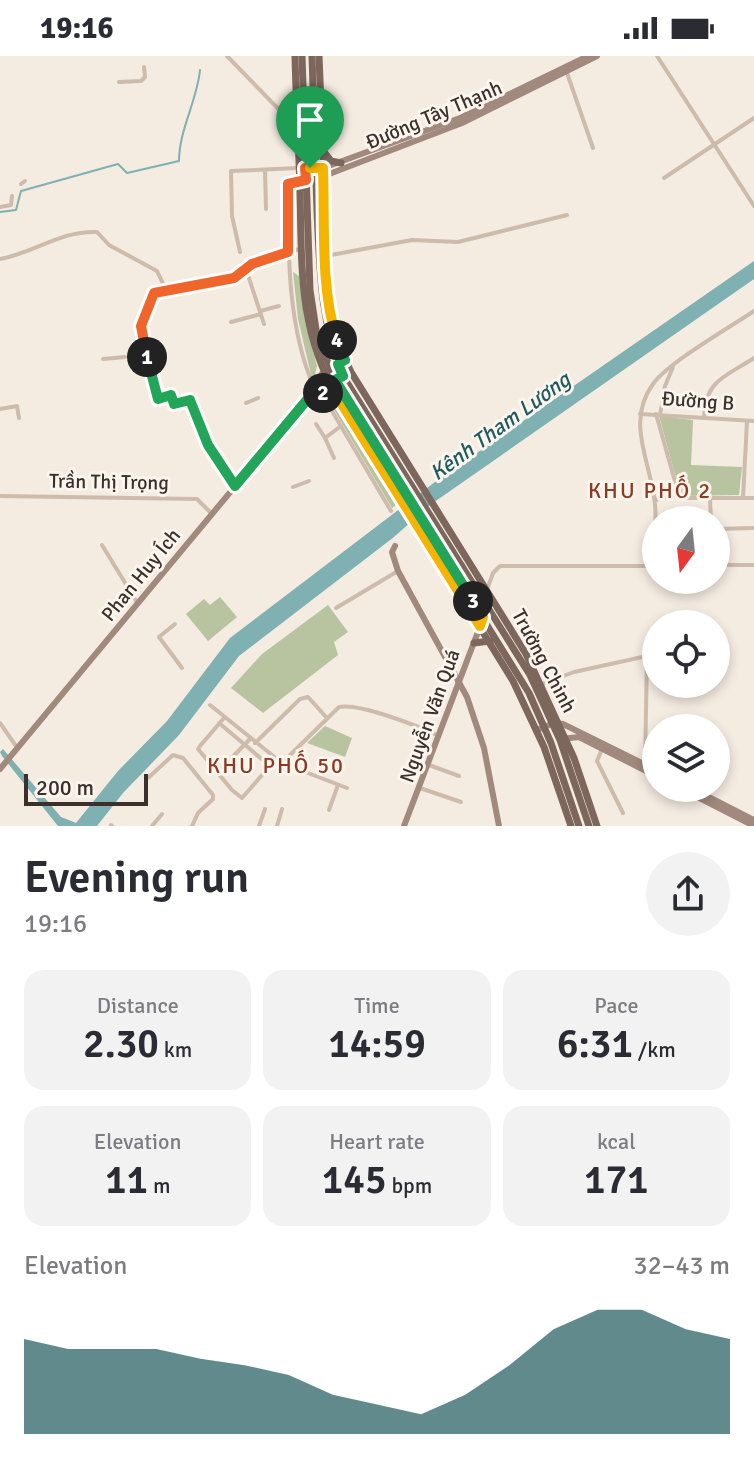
<!DOCTYPE html>
<html lang="en">
<head>
<meta charset="utf-8">
<style>
	:root { --surface:#fff; --page:#f2f2f3; --text:#2b2b33; --muted:#7c7c81; --accent:#1f5a5e }
	body { margin:0; font-family:Signika,sans-serif; background:var(--page); color:var(--text); height:100vh; display:flex; flex-direction:column; font-size:30px; white-space:nowrap }
	* { box-sizing:border-box; margin:0 }
	p { font-size:26px; color:var(--muted) }
	.icon { flex:none; width:44px; height:44px; fill:none; stroke:currentColor; stroke-width:2; stroke-linecap:round; stroke-linejoin:round }
	.map { position:relative; height:770px; overflow:hidden }
	.details { display:flex; flex-direction:column; background:var(--surface); flex:1 }
	.details>* { flex:none }
	.needle { width:52px; rotate:195deg }
	.tools { position:absolute; left:642px; top:450px; display:grid; gap:16px }
	.tools a { display:grid; place-items:center; width:88px; height:88px; border-radius:50%; background:var(--surface); box-shadow:0 4px 12px #0003; font-size:40px }
	.scale { position:absolute; left:24px; bottom:20px; width:124px; box-sizing:border-box; padding-left:8px; border:4px solid #3b302b; border-top:0; font-size:22px; line-height:28px; white-space:nowrap; color:#3b302b; -webkit-text-stroke:6px #fbf5ee; paint-order:stroke }
	.pin { position:absolute; display:grid; place-items:center; width:68px; height:68px; color:#fff; margin:-82px -34px; border-radius:50% 50% 50% 0; rotate:-45deg; box-shadow:0 0 8px #0007 }
	.pin .icon { rotate:45deg }
	.km { position:absolute; width:40px; height:40px; margin:-20px; border-radius:50%; background:#222; color:#fff; font-size:22px; line-height:40px; text-align:center }
	.round { display:grid; place-items:center; flex:none; width:84px; height:84px; border-radius:42px; background:var(--page) }
	.headline { display:flex; align-items:center; justify-content:space-between; height:136px; padding:0 24px }
	h1 { font-size:44px; font-weight:600; line-height:60px }
	.figures { display:grid; grid-template-columns:repeat(3,1fr); gap:12px; height:136px; padding:8px 24px }
	.figures div { display:grid; align-content:center; border-radius:20px; background:var(--page); text-align:center }
	.figures b { font-size:40px; font-weight:600 }
	.figures small { font-size:22px; font-weight:400 }
	.figures p { font-size:22px }
	.chart { height:224px; padding:16px 24px }
	.chart p { display:flex; justify-content:space-between }
	.chart svg { width:100%; height:144px; margin-top:8px; fill:var(--accent); opacity:.7 }
	.status { display:flex; justify-content:space-between; align-items:center; height:56px; padding:0 40px; background:var(--surface); direction:ltr }
	.status svg { height:22px; fill:currentColor }
	.map>svg:first-child { display:block }
	.green { fill:#b8c4a0 }
	.water { fill:#7fb0b2 }
	.lines { fill:none; stroke-linecap:round; stroke-linejoin:round }
	.stream { stroke:#7fb0b2; stroke-width:2 }
	.street { stroke:#cdbbac; stroke-width:4 }
	.secondary { stroke:#a18a7d; stroke-width:6 }
	.primary { stroke:#7d675c; stroke-width:7 }
	.split-1-casing { stroke:#fff; stroke-width:16 }
	.split-2-casing { stroke:#fff; stroke-width:16 }
	.split-3-casing { stroke:#fff; stroke-width:16 }
	.split-4-casing { stroke:#fff; stroke-width:16 }
	.split-5-casing { stroke:#fff; stroke-width:16 }
	.split-1 { stroke:#f0652b; stroke-width:10 }
	.split-2 { stroke:#22a559; stroke-width:10 }
	.split-3 { stroke:#f5b400; stroke-width:10 }
	.split-4 { stroke:#22a559; stroke-width:10 }
	.split-5 { stroke:#f5b400; stroke-width:10 }
	.labels { text-anchor:middle; dominant-baseline:central; stroke-width:6; stroke-linejoin:round; paint-order:stroke }
	.street-label { font-size:20px; fill:#3b302b; stroke:#fbf5ee }
	.water-label { font-size:22px; font-style:italic; fill:#1f5a5e; stroke:#fbf5ee }
	.neighbourhood-label { font-size:22px; letter-spacing:2px; fill:#8c3b22; stroke:#fbf5ee }
</style>
</head>
<body>
<div class="status"><b>19:16</b><svg viewBox="0 0 49 12"><path d="M0 12V9h3v3zM5 12V6h3v6zM10 12V3h3v9zM15 12V0h3v12zM26 1h20v11H26zM47 4h2v5h-2z"/></svg></div>
<div class="map">
<svg width="754" height="770" viewBox="0 0 754 770">
	<rect width="100%" height="100%" fill="#f4ebe1"/>
	<!-- green -->
	<g class="green">
		<polygon points="293,216 299,220 305,266 317,310 313,327 298,263"/>
		<polygon points="329,340 336,342 399,447 392,452 327,342"/>
		<polygon points="659,360 693,364 691,409 742,411 739,439 681,440"/>
		<polygon points="220,541 237,561 208,585 186,558 204,543 210,549"/>
		<polygon points="328,549 348,576 334,586 338,599 263,657 231,632 262,598"/>
		<polygon points="325,670 352,682 345,701 307,687"/>
	</g>
	<!-- water -->
	<polygon class="water" points="754,205 754,223 430,449 394,481 239,600 179,679 123,737 97,770 58,770 2,700 0,696 3,693 61,761 76,767 118,715 167,665 230,582 435,426"/>
	<g class="lines">
		<!-- stream -->
		<path class="stream" d="M0 156 16 154 21 135 118 108 127 117 179 105C179 74 197 45 200 14"/>
		<!-- street -->
		<g class="street">
			<polyline points="227,0 296,71"/>
			<polyline points="657,0 754,150"/>
			<polyline points="566,14 593,92"/>
			<polyline points="119,26 141,25 145,21 144,11"/>
			<polyline points="265,114 266,153"/>
			<polyline points="664,122 754,62"/>
			<path d="M300 125 288 128C288 193 287 271 314 331"/>
			<polyline points="21,128 25,125"/>
			<polyline points="0,151 11,149 12,140"/>
			<polyline points="240,196 232,160 231,115 298,112"/>
			<polyline points="326,200 412,184 458,186 567,159"/>
			<path d="M0 203C34 197 62 174 97 176L109 189 157 215 167 236"/>
			<polyline points="246,213 264,268"/>
			<polyline points="260,255 279,250"/>
			<polyline points="231,266 261,258"/>
			<polyline points="103,303 125,301"/>
			<polyline points="319,338 329,350 391,455"/>
			<polyline points="246,347 258,342"/>
			<polyline points="0,353 17,350 19,362"/>
			<polyline points="640,358 754,365"/>
			<polyline points="660,359 665,330 673,311"/>
			<path d="M704 362C705 324 725 321 754 302"/>
			<polyline points="316,368 325,382"/>
			<polyline points="334,402 325,382 341,370"/>
			<polyline points="235,430 209,390 190,344 174,348 171,339 158,343 153,332 141,270 154,237 234,222 252,208 267,201 300,193"/>
			<polyline points="293,431 309,425"/>
			<polyline points="0,440 197,443 211,457"/>
			<polyline points="686,442 754,442"/>
			<polyline points="743,442 747,365"/>
			<polyline points="710,443 711,464"/>
			<polyline points="655,444 675,439 678,436 656,358"/>
			<polyline points="716,473 754,472"/>
			<polyline points="102,489 138,548"/>
			<polyline points="716,509 754,509"/>
			<path d="M652 510C654 489 657 468 655 448 651 406 625 366 653 328 669 306 729 272 754 255"/>
			<polyline points="487,534 493,517 500,510 656,510"/>
			<polyline points="336,552 398,515"/>
			<polyline points="175,568 159,581 182,612"/>
			<polyline points="542,628 574,616 647,600 645,708"/>
			<polyline points="210,649 282,707 347,732"/>
			<polyline points="0,667 18,693"/>
			<polyline points="219,667 270,710 242,742 232,734 198,693 200,690 224,662"/>
			<polyline points="255,687 300,643 308,641 327,662"/>
			<polyline points="602,693 597,705 623,757"/>
			<path d="M282 707 339 651C360 647 418 670 439 680"/>
			<polyline points="429,709 459,720"/>
			<polyline points="218,716 250,683"/>
			<polyline points="148,722 173,699 183,702 213,739 213,743 198,757 192,770"/>
			<polyline points="420,732 461,746"/>
			<polyline points="329,754 338,729"/>
			<polyline points="111,769 112,770"/>
			<polyline points="152,770 162,758"/>
			<polyline points="259,770 265,753"/>
			<polyline points="277,770 282,753"/>
		</g>
		<!-- secondary -->
		<g class="secondary">
			<polyline points="323,112 460,62 588,0"/>
			<polyline points="324,120 462,67 597,0"/>
			<polyline points="306,345 330,328"/>
			<polyline points="395,490 392,496 398,515 467,641 484,692 499,770"/>
			<polyline points="537,674 554,667 563,668 656,714"/>
			<polyline points="561,683 579,681 656,720"/>
			<polyline points="0,713 306,345 323,316"/>
			<polyline points="680,732 754,770"/>
			<polyline points="691,732 754,764"/>
			<polyline points="404,770 481,568"/>
		</g>
		<!-- primary -->
		<g class="primary">
			<path d="M295 0C296 45 299 91 300 136 302 210 298 274 337 340L513 625 544 691 571 770"/>
			<polyline points="302,0 310,234 317,280 335,324 529,637 551,687 579,770"/>
			<path d="M312 0C314 52 315 104 317 155 320 215 320 264 343 320L530 619 560 684 589 770"/>
			<path d="M319 0C321 49 323 98 325 148 327 205 323 264 351 316L526 598 574 702 597 770"/>
			<polyline points="324,96 331,105 341,107"/>
			<polyline points="318,336 338,341"/>
			<polyline points="474,587 490,585"/>
		</g>
	</g>
	<g class="lines">
		<defs>
			<polyline id="split-1" points="147,301 141,270 154,237 234,222 252,208 288,196 288,128 306,124 305,112 310,112"/>
			<polyline id="split-2" points="147,301 158,343 171,339 174,348 190,344 208,389 235,430 306,345 318,336 323,337"/>
			<polyline id="split-3" points="323,337 337,340 480,570 483,561 473,545"/>
			<polyline id="split-4" points="337,284 345,304 338,308 343,320 335,324 473,545"/>
			<path id="split-5" d="M310 112H323C325 166 320 232 337 284"/>
		</defs>
		<!-- split-1 casing -->
		<use href="#split-1" class="split-1-casing"/>
		<!-- split-2 casing -->
		<use href="#split-2" class="split-2-casing"/>
		<!-- split-3 casing -->
		<use href="#split-3" class="split-3-casing"/>
		<!-- split-4 casing -->
		<use href="#split-4" class="split-4-casing"/>
		<!-- split-5 casing -->
		<use href="#split-5" class="split-5-casing"/>
		<!-- split-1 -->
		<use href="#split-1" class="split-1"/>
		<!-- split-2 -->
		<use href="#split-2" class="split-2"/>
		<!-- split-3 -->
		<use href="#split-3" class="split-3"/>
		<!-- split-4 -->
		<use href="#split-4" class="split-4"/>
		<!-- split-5 -->
		<use href="#split-5" class="split-5"/>
	</g>
	<g class="labels">
		<!-- street labels -->
		<g class="street-label">
			<text transform="translate(434 59) rotate(-23)">Đường Tây Thạnh</text>
			<text transform="translate(698 345) rotate(4)">Đường B</text>
			<text transform="translate(109 426) rotate(1)">Trần Thị Trọng</text>
			<text transform="translate(141 519) rotate(-51)">Phan Huy Ích</text>
			<text transform="translate(544 605) rotate(62)">Trường Chinh</text>
			<text transform="translate(430 660) rotate(-70)">Nguyễn Văn Quá</text>
		</g>
		<!-- water labels -->
		<g class="water-label">
			<text transform="translate(500 370) rotate(-36)">Kênh Tham Lương</text>
		</g>
		<!-- neighbourhood labels -->
		<g class="neighbourhood-label">
			<text x="650" y="434">KHU PHỐ 2</text>
			<text x="276" y="709">KHU PHỐ 50</text>
		</g>
	</g>
</svg>
<div class="tools">
<a><svg class="needle" viewBox="-14 -14 28 28"><path d="M0-13l5 13h-10z" fill="#e53935"/><path d="M0 13l5-13h-10z" fill="#7c7c81"/></svg></a>
<a><svg class="icon" aria-label="locate" viewBox="0 0 24 24"><circle cx="12" cy="12" r="6"/><path d="M12 2v4M12 18v4M2 12h4M18 12h4"/></svg></a>
<a><svg class="icon" aria-label="layers" viewBox="0 0 24 24"><path d="M12 4l9 5-9 5-9-5zM3 14l9 5 9-5"/></svg></a>
</div>
<div class="scale">200 m</div>
<div class="pin" style="left:310px;top:112px;background:#1e9e55"><svg class="icon" aria-label="arrive" viewBox="0 0 24 24"><path d="M6 21V4h12l-3 4 3 4H6"/></svg></div>
<b class="km" style="left:147px;top:301px">1</b>
<b class="km" style="left:323px;top:337px">2</b>
<b class="km" style="left:473px;top:545px">3</b>
<b class="km" style="left:337px;top:284px">4</b>
</div>
<section class="details">
<div class="headline"><div><h1>Evening run</h1><p>19:16</p></div><a class="round"><svg class="icon" aria-label="share" viewBox="0 0 24 24"><path d="M12 15V3M7 8l5-5 5 5M5 13v7h14v-7"/></svg></a></div>
<div class="figures">
<div><p>Distance</p><b>2.30<small> km</small></b></div>
<div><p>Time</p><b>14:59</b></div>
<div><p>Pace</p><b>6:31<small> /km</small></b></div>
</div>
<div class="figures">
<div><p>Elevation</p><b>11<small> m</small></b></div>
<div><p>Heart rate</p><b>145<small> bpm</small></b></div>
<div><p>kcal</p><b>171</b></div>
</div>
<div class="chart"><p><span>Elevation</span>32–43 m</p>
<svg viewBox="0 0 160 44" preserveAspectRatio="none"><path d="M0 44V15L10 18L20 18L30 18L40 21L50 23L60 26L70 32L80 35L90 38L100 32L110 23L120 12L130 6L140 6L150 12L160 15V44z"/></svg>
</div>
</section>
</body>
</html>
